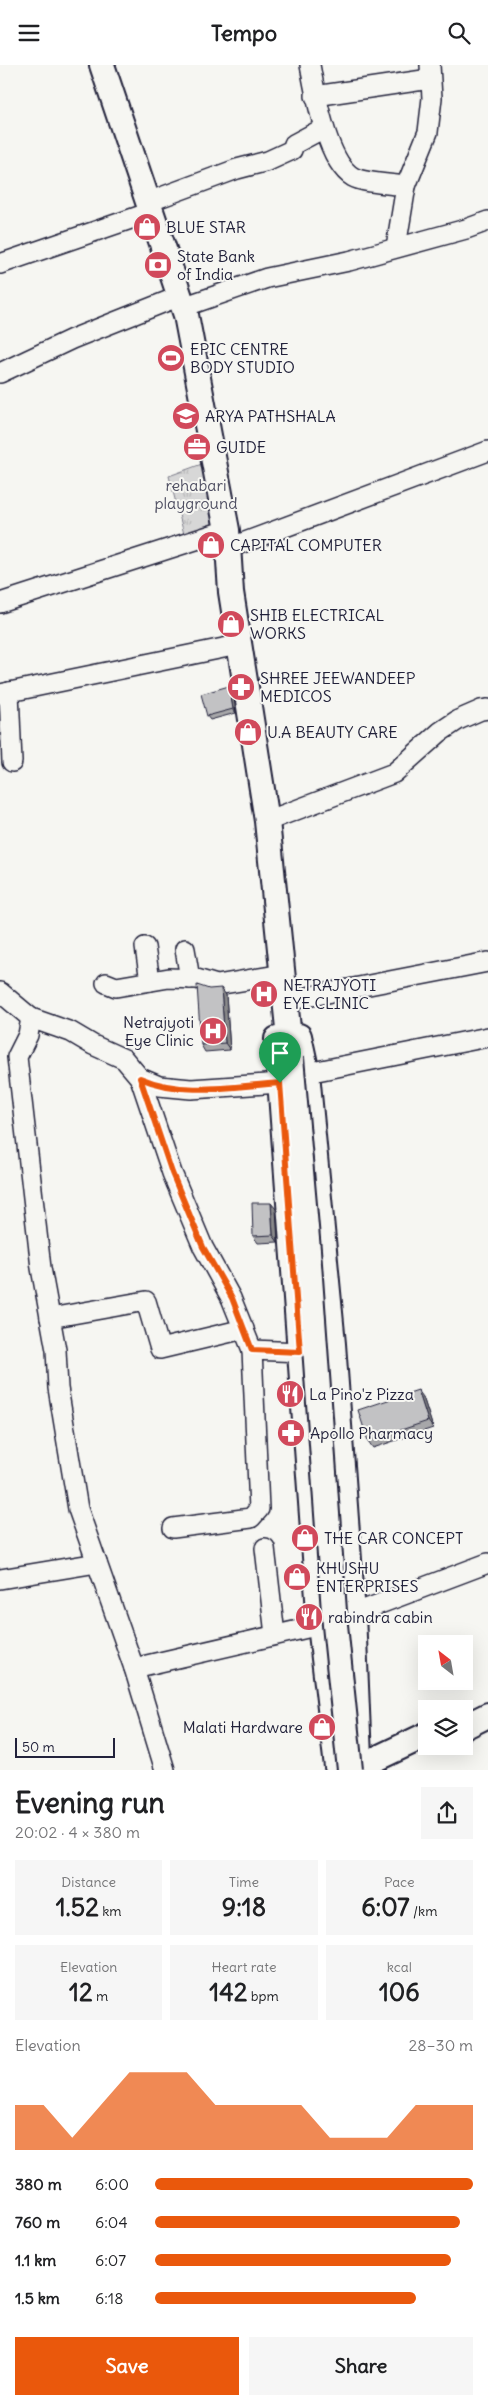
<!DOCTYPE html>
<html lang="en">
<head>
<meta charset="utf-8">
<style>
	:root { --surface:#fff; --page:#f6f6f6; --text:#202124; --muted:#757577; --accent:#ea580c }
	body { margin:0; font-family:Delius,sans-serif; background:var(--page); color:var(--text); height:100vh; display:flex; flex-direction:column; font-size:19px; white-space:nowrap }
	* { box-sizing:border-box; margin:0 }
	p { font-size:16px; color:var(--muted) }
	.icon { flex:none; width:28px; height:28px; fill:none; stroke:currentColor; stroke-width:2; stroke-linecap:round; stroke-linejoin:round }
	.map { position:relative; height:1705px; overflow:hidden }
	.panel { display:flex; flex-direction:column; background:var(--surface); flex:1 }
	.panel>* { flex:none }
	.needle { width:32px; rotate:329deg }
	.tools { position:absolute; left:418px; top:1570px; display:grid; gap:10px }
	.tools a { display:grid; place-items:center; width:55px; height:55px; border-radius:0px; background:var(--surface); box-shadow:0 5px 20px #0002; font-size:25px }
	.scale { position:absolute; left:15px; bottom:12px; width:100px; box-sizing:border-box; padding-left:5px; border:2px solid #22223b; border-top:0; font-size:14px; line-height:18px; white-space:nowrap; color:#22223b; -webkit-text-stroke:4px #f6f6f2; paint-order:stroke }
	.pin { position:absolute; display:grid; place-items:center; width:42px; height:42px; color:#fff; margin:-51px -21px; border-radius:50% 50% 50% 0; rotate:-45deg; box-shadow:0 0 5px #0007 }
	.pin .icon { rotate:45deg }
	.round { display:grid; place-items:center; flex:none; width:52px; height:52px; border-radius:0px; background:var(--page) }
	.head { display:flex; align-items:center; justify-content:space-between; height:85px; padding:0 15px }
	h1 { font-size:28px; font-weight:700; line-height:38px }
	.figures { display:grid; grid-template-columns:repeat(3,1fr); gap:8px; height:85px; padding:5px 15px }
	.figures div { display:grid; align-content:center; border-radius:0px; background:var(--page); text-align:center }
	.figures b { font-size:25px; font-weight:700 }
	.figures small { font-size:14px; font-weight:400 }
	.figures p { font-size:14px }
	.chart { height:140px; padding:10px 15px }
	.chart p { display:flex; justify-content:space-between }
	.chart svg { width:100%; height:90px; margin-top:5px; fill:var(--accent); opacity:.7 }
	.button { display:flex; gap:10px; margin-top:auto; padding:10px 15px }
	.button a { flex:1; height:58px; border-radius:0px; background:var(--accent); color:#fff; font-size:20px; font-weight:700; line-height:58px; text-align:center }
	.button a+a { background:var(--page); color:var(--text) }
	ul { padding:0 15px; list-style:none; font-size:16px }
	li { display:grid; grid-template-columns:80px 60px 1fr; align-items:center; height:38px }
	li i { height:12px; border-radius:6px; background:var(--accent) }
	header { display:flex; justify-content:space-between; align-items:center; height:65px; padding:0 15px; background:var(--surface); font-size:22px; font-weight:700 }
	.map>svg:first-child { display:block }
	.grass { fill:url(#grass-tufts); stroke:#7c7c89 }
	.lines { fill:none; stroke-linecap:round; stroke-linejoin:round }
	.minor-casing { stroke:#22223b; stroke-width:22 }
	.major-casing { stroke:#22223b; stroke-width:28 }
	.minor { stroke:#f6f6f2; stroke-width:19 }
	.major { stroke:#f6f6f2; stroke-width:24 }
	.major-bridge-casing { stroke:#22223b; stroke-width:28; stroke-linecap:butt }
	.major-bridge { stroke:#f6f6f2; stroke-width:24 }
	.wall { fill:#a7a7a9; stroke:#22223b }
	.shaded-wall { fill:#888889; stroke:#22223b }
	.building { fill:#c2c2c4; stroke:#22223b }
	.route-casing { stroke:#fff; stroke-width:10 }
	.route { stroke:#ea580c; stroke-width:6 }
	.labels { text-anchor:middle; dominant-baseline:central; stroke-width:4; stroke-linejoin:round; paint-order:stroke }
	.poi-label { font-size:16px; fill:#22223b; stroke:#f6f6f2; text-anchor:start }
	.park-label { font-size:16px; fill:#4f4f62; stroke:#f6f6f2 }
</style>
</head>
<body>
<header><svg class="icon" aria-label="menu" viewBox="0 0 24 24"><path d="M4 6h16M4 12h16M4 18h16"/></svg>Tempo<svg class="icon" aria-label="search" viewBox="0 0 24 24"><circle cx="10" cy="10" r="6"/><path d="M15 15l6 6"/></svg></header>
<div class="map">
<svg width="488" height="1705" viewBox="0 0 488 1705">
	<defs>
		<pattern id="grass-tufts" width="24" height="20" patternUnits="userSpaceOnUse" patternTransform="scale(1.25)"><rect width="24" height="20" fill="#d7d7d7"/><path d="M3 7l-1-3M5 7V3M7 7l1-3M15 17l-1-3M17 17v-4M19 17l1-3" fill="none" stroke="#b8b8b9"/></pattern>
	</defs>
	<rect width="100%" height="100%" fill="#f6f6f2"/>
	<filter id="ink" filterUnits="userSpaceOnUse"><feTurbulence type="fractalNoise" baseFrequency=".02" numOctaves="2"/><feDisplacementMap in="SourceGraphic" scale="10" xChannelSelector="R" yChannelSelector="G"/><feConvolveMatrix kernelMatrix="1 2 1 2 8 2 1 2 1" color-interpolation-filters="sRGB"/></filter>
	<g filter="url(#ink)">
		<!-- grass -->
		<polygon class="grass" points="210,396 223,461 185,473 169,411"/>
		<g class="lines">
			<defs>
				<g id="minor">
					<path d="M310 0C315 28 327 97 353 112 363 118 393 119 406 121"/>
					<polyline points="315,31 430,14"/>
					<polyline points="148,137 237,104 268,96 292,85 294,79 324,63"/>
					<polyline points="396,182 406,121 428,67 432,33 430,0"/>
					<polyline points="0,199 151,147"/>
					<polyline points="183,242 267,213 349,196 466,164 488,156"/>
					<polyline points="0,308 72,274 180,231"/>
					<polyline points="229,483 488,386"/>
					<polyline points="0,538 227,465"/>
					<polyline points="9,627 12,697"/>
					<polyline points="0,629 238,580"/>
					<polyline points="267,756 394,708 440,667 458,655 481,645 488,644"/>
					<polyline points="145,882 150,916"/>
					<polyline points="185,884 190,914"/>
					<polyline points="106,918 116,922 169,913 197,914 217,920 283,909"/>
					<polyline points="0,927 31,953"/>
					<polyline points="286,936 488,897"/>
					<polyline points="307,1008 488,972"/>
					<polyline points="140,1013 172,1108 203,1182 231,1233 252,1285"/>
					<polyline points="50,1253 146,1236 160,1284 244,1264"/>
					<polyline points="173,1463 251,1453 259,1444 252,1285 301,1287"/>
					<polyline points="265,1483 275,1570"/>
					<polyline points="0,1514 97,1498"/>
					<polyline points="353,1549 488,1498"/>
					<polyline points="134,1603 320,1560"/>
					<polyline points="165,1705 134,1603 78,1444 58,1323 56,1285 41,1203 17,992 28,970 31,953 71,967 93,980 124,994 140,1013 159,1021 191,1024 280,1018"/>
				</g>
				<g id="major">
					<polyline points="102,0 186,250 227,465 231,527 267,756 291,993"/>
					<polyline points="299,971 307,1008 333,1279 353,1549 359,1693"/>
					<polyline points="277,974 320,1560 337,1702"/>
					<polyline points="464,1662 488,1650"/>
					<polyline points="367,1698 426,1670"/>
				</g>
			</defs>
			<!-- minor casing -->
			<use href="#minor" class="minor-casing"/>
			<!-- major casing -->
			<use href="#major" class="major-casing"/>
			<!-- minor -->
			<use href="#minor" class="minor"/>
			<!-- major -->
			<use href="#major" class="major"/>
			<defs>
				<polyline id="major-bridge" points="291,993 308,1185 335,1560 350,1705"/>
			</defs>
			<!-- major-bridge casing -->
			<use href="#major-bridge" class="major-bridge-casing"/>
			<!-- major-bridge -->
			<use href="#major-bridge" class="major-bridge"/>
		</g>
		<!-- wall -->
		<g class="wall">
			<polygon points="233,626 236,648 210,655 207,651"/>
			<polygon points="226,930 230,985 205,987 201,980"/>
			<polygon points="276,1144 278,1177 258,1178 253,1171"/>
			<polygon points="423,1332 433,1363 373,1383 368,1376"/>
		</g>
		<!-- shaded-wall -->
		<g class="shaded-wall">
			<polygon points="229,621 233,626 236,648 233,644"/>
			<polygon points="221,923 226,930 230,985 225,978"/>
			<polygon points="271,1138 276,1144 278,1177 273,1170"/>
			<polygon points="418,1325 423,1332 433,1363 428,1356"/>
		</g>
		<!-- building -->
		<g class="building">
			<polygon points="229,621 233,644 207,651 201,629"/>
			<polygon points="197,920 209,924 221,923 225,978 201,980"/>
			<polygon points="252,1138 271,1138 273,1170 253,1171"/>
			<polygon points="418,1325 428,1356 368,1376 358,1345"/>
		</g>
	</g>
	<g class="lines" filter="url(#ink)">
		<defs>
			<path id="route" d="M140 1013C184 1032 234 1021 280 1018L300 1287 252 1285 232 1233 203 1182 172 1108Z"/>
		</defs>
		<!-- route casing -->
		<use href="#route" class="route-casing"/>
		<!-- route -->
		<use href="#route" class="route"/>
	</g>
	<!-- icons -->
	<defs>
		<symbol id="shop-disc" viewBox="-11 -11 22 22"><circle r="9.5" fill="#d1495b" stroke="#f6f6f2"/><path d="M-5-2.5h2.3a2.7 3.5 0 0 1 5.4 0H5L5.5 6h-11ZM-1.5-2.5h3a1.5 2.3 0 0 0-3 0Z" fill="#fff"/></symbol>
		<symbol id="bank-disc" viewBox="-11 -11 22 22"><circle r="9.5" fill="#d1495b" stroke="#f6f6f2"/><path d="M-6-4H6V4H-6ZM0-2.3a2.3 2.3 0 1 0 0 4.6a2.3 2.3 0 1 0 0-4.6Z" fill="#fff"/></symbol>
		<symbol id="stadium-disc" viewBox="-11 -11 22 22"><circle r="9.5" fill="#d1495b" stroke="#f6f6f2"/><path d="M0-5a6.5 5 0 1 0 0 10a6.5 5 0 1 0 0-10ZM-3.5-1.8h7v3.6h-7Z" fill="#fff"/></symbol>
		<symbol id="school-disc" viewBox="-11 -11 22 22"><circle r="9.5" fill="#d1495b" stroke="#f6f6f2"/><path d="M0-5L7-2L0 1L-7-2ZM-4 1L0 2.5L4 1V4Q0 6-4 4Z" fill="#fff"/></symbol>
		<symbol id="office-disc" viewBox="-11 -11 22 22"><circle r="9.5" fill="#d1495b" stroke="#f6f6f2"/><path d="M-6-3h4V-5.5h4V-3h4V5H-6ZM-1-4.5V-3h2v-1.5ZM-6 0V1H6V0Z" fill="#fff"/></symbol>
		<symbol id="pharmacy-disc" viewBox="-11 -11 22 22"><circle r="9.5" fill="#d1495b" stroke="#f6f6f2"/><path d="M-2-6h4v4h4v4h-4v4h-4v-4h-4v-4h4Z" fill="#fff"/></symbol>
		<symbol id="hospital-disc" viewBox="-11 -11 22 22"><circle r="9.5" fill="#d1495b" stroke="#f6f6f2"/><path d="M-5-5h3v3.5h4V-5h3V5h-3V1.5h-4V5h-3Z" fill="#fff"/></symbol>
		<symbol id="restaurant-disc" viewBox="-11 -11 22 22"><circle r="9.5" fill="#d1495b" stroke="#f6f6f2"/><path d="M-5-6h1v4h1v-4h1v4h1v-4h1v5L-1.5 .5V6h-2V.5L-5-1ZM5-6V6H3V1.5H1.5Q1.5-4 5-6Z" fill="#fff"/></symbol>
	</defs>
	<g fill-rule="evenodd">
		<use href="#shop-disc" x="131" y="146" width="32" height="32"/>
		<use href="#bank-disc" x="142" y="184" width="32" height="32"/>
		<use href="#stadium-disc" x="155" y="277" width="32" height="32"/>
		<use href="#school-disc" x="170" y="335" width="32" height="32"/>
		<use href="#office-disc" x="181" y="366" width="32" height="32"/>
		<use href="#shop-disc" x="195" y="464" width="32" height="32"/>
		<use href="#shop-disc" x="215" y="543" width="32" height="32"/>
		<use href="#pharmacy-disc" x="225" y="606" width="32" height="32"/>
		<use href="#shop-disc" x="232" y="651" width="32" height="32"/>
		<use href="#hospital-disc" x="248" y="913" width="32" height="32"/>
		<use href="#hospital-disc" x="197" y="950" width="32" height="32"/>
		<use href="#restaurant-disc" x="274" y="1313" width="32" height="32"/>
		<use href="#pharmacy-disc" x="275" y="1352" width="32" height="32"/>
		<use href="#shop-disc" x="289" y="1457" width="32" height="32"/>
		<use href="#shop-disc" x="281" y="1496" width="32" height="32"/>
		<use href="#restaurant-disc" x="293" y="1536" width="32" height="32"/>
		<use href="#shop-disc" x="306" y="1646" width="32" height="32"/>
	</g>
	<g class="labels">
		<!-- poi labels -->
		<g class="poi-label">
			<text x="166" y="162">BLUE STAR</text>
			<text x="177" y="191">State Bank<tspan x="177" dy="18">of India</tspan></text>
			<text x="190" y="284">EPIC CENTRE<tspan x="190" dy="18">BODY STUDIO</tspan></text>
			<text x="205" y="351">ARYA PATHSHALA</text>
			<text x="216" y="382">GUIDE</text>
			<text x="230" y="480">CAPITAL COMPUTER</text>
			<text x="250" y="550">SHIB ELECTRICAL<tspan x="250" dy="18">WORKS</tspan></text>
			<text x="260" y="613">SHREE JEEWANDEEP<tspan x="260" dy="18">MEDICOS</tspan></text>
			<text x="267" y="667">U.A BEAUTY CARE</text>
			<text x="283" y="920">NETRAJYOTI<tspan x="283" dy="18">EYE CLINIC</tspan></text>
			<text x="194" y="957" text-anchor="end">Netrajyoti<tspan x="194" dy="18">Eye Clinic</tspan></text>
			<text x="309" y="1329">La Pino'z Pizza</text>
			<text x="310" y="1368">Apollo Pharmacy</text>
			<text x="324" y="1473">THE CAR CONCEPT</text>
			<text x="316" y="1503">KHUSHU<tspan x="316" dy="18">ENTERPRISES</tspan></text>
			<text x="328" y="1552">rabindra cabin</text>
			<text x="303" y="1662" text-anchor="end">Malati Hardware</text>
		</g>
		<!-- park labels -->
		<g class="park-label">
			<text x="196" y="420">rehabari<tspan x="196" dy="18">playground</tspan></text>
		</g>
	</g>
</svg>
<div class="tools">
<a><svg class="needle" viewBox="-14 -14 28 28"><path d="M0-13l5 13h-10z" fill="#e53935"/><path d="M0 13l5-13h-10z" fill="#757577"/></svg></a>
<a><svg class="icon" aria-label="layers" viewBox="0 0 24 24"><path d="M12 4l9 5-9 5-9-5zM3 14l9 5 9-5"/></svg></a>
</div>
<div class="scale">50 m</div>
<div class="pin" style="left:280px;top:1018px;background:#1e9e55"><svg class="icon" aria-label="arrive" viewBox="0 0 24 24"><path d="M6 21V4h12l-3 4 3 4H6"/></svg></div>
</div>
<section class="panel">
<div class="head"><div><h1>Evening run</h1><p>20:02 · 4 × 380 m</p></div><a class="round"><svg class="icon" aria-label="share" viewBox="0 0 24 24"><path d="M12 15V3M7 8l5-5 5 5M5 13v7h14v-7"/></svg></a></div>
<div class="figures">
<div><p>Distance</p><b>1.52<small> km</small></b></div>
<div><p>Time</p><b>9:18</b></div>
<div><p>Pace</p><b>6:07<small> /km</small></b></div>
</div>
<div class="figures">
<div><p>Elevation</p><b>12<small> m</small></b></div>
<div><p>Heart rate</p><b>142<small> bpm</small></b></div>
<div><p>kcal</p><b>106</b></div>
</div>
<div class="chart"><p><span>Elevation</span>28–30 m</p>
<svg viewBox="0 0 160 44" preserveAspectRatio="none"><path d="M0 44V22L10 22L20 38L30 22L40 6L50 6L60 6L70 22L80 22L90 22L100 22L110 38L120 38L130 38L140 22L150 22L160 22V44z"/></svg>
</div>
<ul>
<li><b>380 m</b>6:00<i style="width:100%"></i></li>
<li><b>760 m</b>6:04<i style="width:96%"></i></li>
<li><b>1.1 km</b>6:07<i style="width:93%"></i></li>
<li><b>1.5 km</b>6:18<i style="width:82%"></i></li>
</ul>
<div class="button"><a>Save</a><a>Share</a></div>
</section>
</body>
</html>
